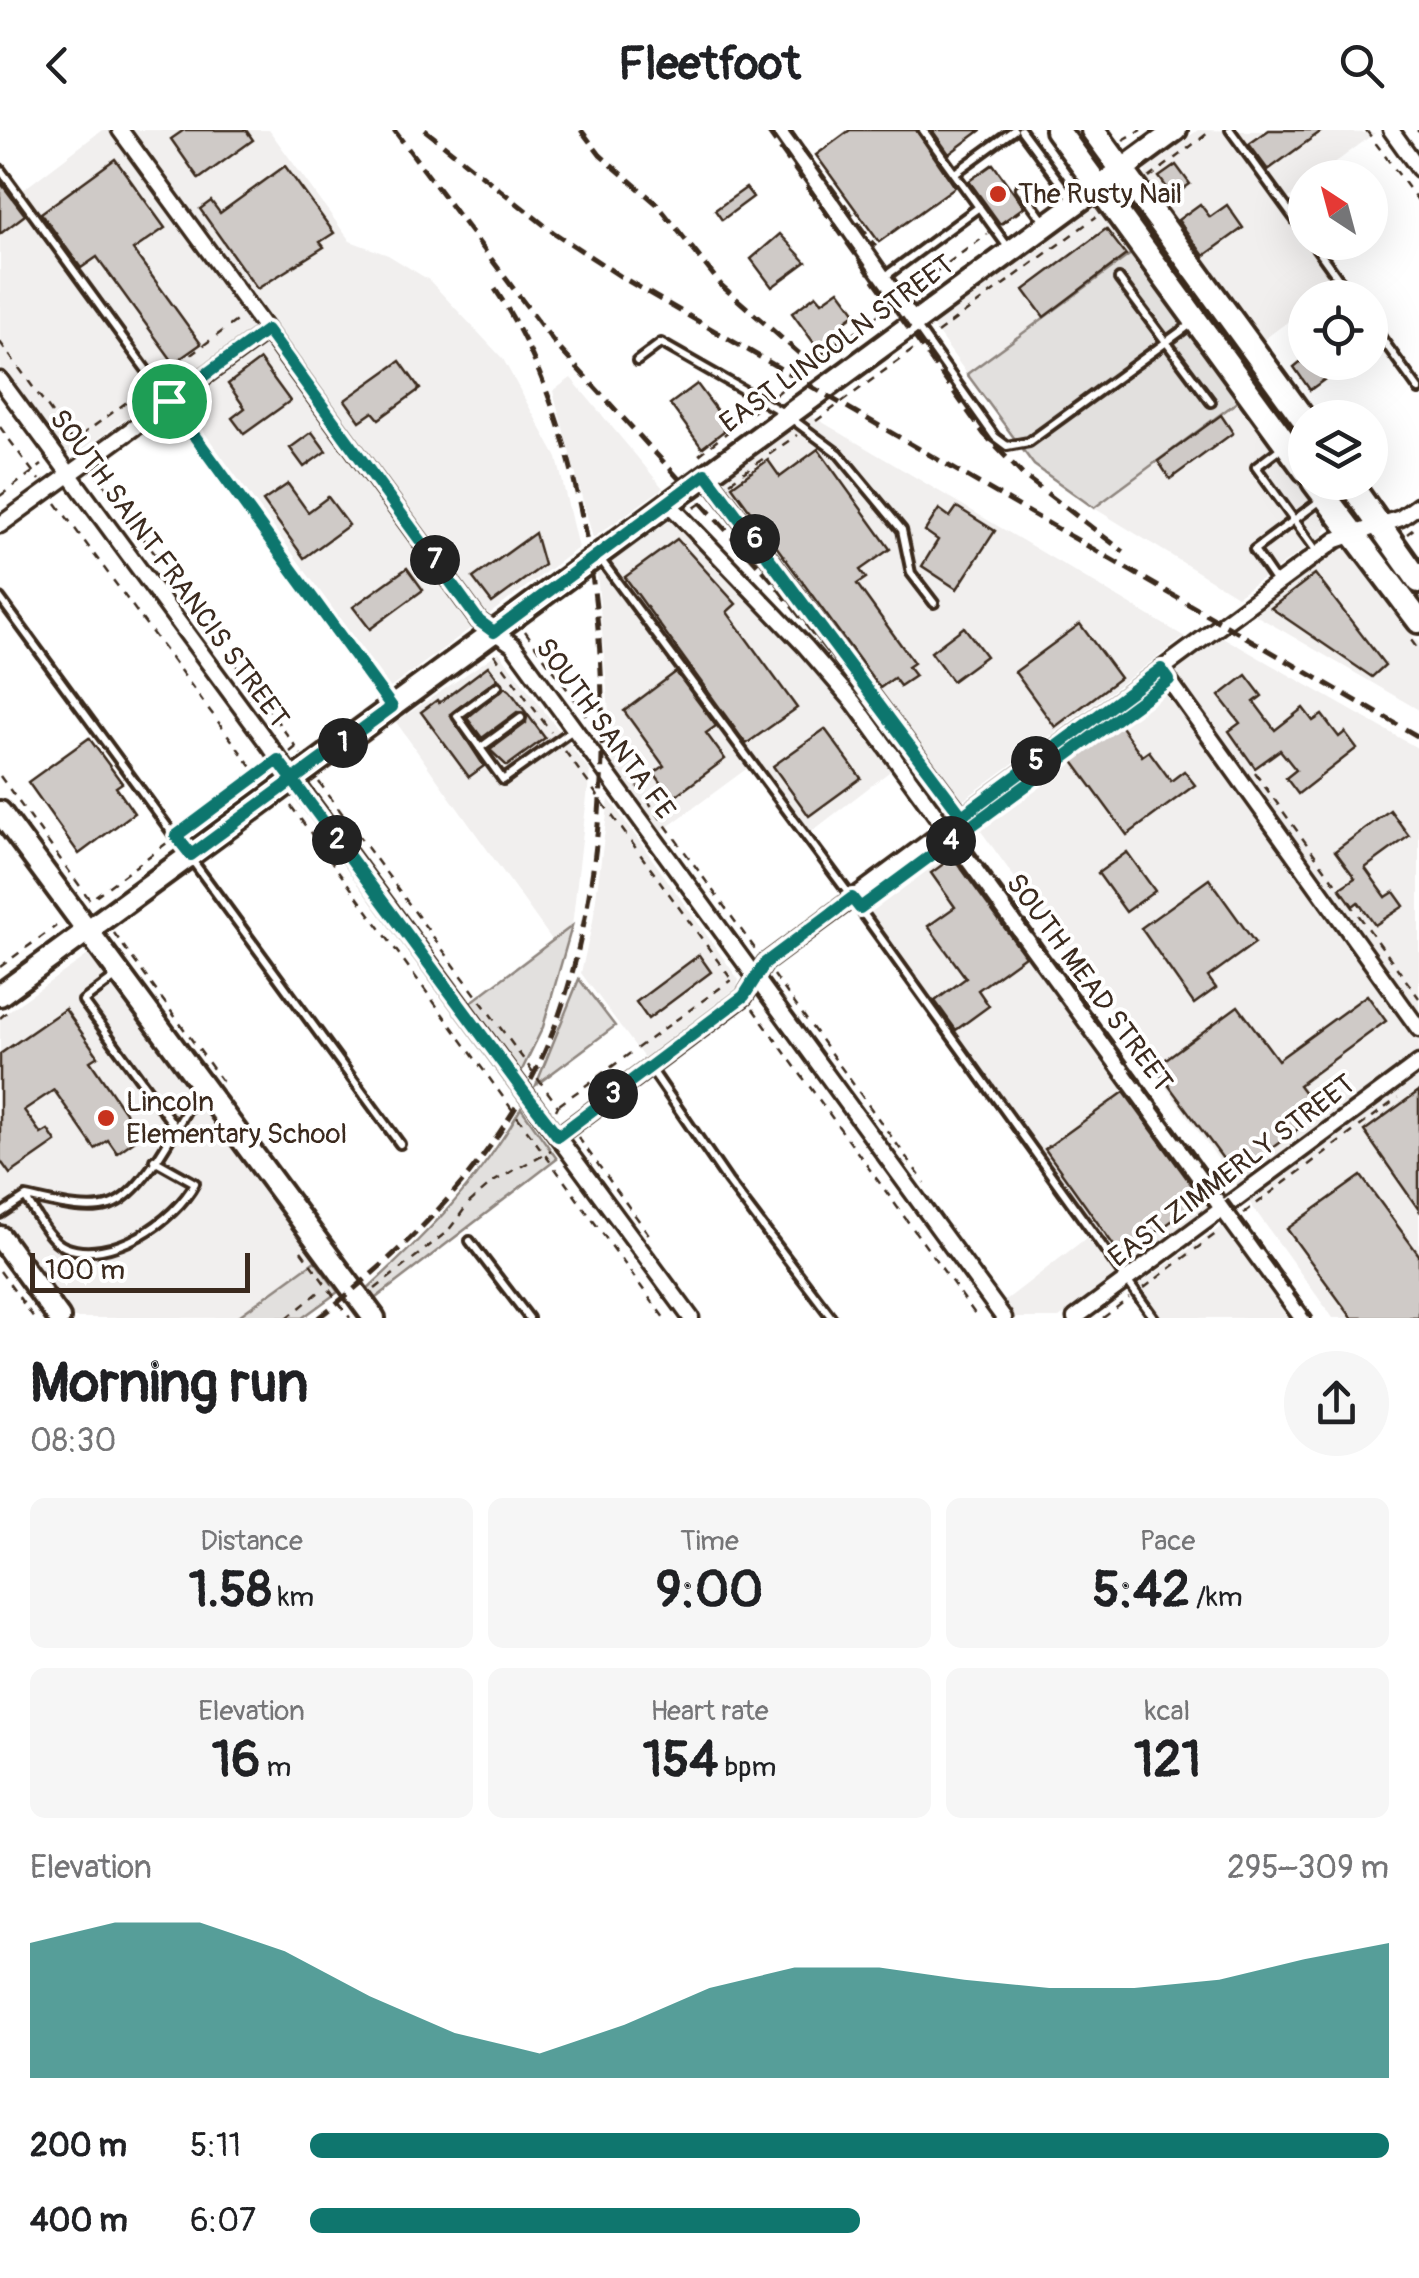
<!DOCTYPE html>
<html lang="en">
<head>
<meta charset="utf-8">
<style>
	:root { --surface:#fff; --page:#f6f6f6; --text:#202124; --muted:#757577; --accent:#0f766e }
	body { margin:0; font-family:Pangolin,sans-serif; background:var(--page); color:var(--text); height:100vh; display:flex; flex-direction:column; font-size:38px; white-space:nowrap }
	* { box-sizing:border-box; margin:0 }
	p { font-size:32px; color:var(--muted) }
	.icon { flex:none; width:55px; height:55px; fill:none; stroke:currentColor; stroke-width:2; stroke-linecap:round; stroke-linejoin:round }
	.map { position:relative; height:1188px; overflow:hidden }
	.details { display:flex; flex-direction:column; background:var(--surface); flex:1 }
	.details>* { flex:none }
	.needle { width:65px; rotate:324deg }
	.controls { position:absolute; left:1288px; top:30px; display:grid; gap:20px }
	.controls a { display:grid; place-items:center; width:100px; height:100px; border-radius:50%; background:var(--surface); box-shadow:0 10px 40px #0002; font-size:50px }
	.scale { position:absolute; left:30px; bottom:25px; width:220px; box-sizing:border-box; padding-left:10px; border:5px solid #3b2a1e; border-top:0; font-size:28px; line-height:35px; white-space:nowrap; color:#3b2a1e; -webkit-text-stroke:8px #fff; paint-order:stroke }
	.pin { position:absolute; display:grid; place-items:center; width:85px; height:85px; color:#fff; margin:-42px; border:5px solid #fff; border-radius:50%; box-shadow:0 2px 10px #0007 }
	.km { position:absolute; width:50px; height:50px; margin:-25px; border-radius:50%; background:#222; color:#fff; font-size:28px; line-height:50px; text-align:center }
	.round { display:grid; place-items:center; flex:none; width:105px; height:105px; border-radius:52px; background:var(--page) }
	.head { display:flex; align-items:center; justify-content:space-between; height:170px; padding:0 30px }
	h1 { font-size:55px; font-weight:700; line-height:75px }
	.figures { display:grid; grid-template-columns:repeat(3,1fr); gap:15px; height:170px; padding:10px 30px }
	.figures div { display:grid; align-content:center; border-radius:15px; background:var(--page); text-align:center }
	.figures b { font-size:50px; font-weight:700 }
	.figures small { font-size:28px; font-weight:400 }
	.figures p { font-size:28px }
	.chart { height:280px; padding:20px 30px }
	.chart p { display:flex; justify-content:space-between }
	.chart svg { width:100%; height:180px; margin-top:10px; fill:var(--accent); opacity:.7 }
	ul { padding:0 30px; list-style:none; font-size:32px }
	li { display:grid; grid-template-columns:160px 120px 1fr; align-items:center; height:75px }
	li i { height:25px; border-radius:12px; background:var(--accent) }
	header { display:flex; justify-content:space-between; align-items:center; height:130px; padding:0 30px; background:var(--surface); font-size:45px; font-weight:700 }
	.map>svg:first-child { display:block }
	.built { fill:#f1efee }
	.green { fill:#e2e0de; stroke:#8e857e; stroke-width:2.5 }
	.building { fill:#cfcac7; stroke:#3b2a1e; stroke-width:2.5 }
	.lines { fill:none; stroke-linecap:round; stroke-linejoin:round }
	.lane-casing { stroke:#3b2a1e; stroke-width:14 }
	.street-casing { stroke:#3b2a1e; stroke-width:21 }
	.secondary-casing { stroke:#3b2a1e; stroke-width:28 }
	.primary-casing { stroke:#3b2a1e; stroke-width:30 }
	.path { stroke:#3b2a1e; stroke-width:2.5; stroke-dasharray:8 8; stroke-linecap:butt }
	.lane { stroke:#fff; stroke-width:6 }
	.street { stroke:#fff; stroke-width:14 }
	.secondary { stroke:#fff; stroke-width:20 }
	.primary { stroke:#fff; stroke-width:22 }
	.rail { stroke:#3b2a1e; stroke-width:5; stroke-dasharray:15 8; stroke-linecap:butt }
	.route-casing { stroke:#fff; stroke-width:20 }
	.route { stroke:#0f766e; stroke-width:12 }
	.poi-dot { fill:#c8321e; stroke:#fff; stroke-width:4 }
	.labels { text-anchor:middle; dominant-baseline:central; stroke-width:8; stroke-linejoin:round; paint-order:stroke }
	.poi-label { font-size:28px; fill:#3b2a1e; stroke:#fff; text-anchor:start }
	.street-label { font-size:28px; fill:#3b2a1e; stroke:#fff }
</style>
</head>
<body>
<header><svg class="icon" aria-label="back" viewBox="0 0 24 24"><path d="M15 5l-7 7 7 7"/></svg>Fleetfoot<svg class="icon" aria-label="search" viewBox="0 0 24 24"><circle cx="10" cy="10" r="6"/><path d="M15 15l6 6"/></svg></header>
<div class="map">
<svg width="1419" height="1188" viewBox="0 0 1419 1188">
	<rect width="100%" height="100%" fill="#fff"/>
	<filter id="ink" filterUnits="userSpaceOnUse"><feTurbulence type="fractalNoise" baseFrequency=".01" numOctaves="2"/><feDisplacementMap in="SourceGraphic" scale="20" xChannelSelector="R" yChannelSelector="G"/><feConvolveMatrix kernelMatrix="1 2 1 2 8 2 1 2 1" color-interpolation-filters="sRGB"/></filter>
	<g filter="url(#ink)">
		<!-- built -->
		<g class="built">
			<polygon points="102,0 269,0 350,111 388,125 429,150 503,229 557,328 578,418 385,562 159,265 77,324 64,323 0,237 0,46 15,66"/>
			<polygon points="1198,0 1375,3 1316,47 1305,48 1305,56 1286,70 1305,95 1305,112 1318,113 1345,150 1321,167 1305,168 1305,179 1259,213 1147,59 1145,38"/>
			<polygon points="1094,79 1102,80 1135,121 967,244 932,195 1083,82"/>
			<polygon points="571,248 663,358 593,408 553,261"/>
			<polygon points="1241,269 1329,393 1322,407 1237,466 1094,378"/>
			<polygon points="812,286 1185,507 962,671 727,356 725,349 731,342"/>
			<polygon points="688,378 816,516 902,632 802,709 749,637 662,701 614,641 597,442"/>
			<polygon points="1349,420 1419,514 1419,580 1252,483 1335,421"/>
			<polygon points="1219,505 1419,619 1419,1188 1333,1188 973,690"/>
			<polygon points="499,522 590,641 572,796 552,810 396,592"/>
			<polygon points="609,669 739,850 737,858 644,928 581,843 593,791"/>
			<polygon points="946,710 1212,1076 1059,1188 1014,1188 1002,1173 1090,1105 855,776"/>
			<polygon points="91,823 315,1131 236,1188 72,1188 0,1089 0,887"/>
			<polygon points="1224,1095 1292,1188 1148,1188 1128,1162"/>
		</g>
		<!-- green -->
		<g class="green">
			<polygon points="1135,121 1241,269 1094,378 1034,335 967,244"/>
			<polygon points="572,796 543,897 520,944 470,873"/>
			<polygon points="579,849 615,896 536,955"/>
			<path d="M521 978 557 1029 372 1171 365 1161C426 1105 481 1050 521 978Z"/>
			<polygon points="315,1131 338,1162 302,1188 236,1188"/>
		</g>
		<!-- building -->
		<g class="building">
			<polygon points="184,0 246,0 253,10 199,49 171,9"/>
			<polygon points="850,0 916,0 955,57 879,112 816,25"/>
			<polygon points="932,0 981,0 949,24"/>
			<polygon points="1269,0 1323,0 1268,40 1249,14"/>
			<polygon points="115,29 165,98 133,120 201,214 174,233 97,127 81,138 41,83"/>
			<polygon points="993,34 1024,77 1000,94 969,51"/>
			<polygon points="1176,35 1190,54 1173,66 1159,47"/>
			<polygon points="285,36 334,103 320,112 324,117 257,159 200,79 211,71 220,83"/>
			<polygon points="0,52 25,85 0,104"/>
			<polygon points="746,58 753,67 722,90 715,80"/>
			<polygon points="1200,74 1210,87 1227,75 1243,98 1204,126 1178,90"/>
			<polygon points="1106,99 1126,125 1044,187 1024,160"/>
			<polygon points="780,104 806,132 772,157 751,129"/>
			<polygon points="839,160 856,183 840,195 847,205 822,224 792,183 816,165 822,172"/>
			<polygon points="260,230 290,271 244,304 232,288 245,278 228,254"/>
			<polygon points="400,231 420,259 379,289 373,282 360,291 345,270"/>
			<polygon points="1300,232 1317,232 1328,247 1310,260 1294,237"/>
			<polygon points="697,254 729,297 702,318 670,274"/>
			<polygon points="1221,285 1233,303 1170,349 1158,331"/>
			<polygon points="312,302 326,321 304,337 290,318"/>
			<polygon points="818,319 890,419 860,440 866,448 857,454 914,533 908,537 915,546 900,556 894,548 880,558 732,356 768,330 780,347"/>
			<polygon points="288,354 308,382 328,367 349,395 304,428 263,371"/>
			<polygon points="957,377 995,401 957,459 922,436 938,410 925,401 939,379 950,387"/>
			<polygon points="535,403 544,435 492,473 473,448"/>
			<polygon points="677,409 736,474 727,482 797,578 746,614 625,447"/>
			<polygon points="407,438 423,460 370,499 353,477"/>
			<polygon points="1315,444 1385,535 1372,547 1271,478"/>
			<polygon points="1080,494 1120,548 1055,597 1015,542"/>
			<polygon points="964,497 986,526 952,551 931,522"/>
			<polygon points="488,536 498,549 450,584 484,636 469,647 421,582 437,570 439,573"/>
			<polygon points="676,542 716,596 706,603 725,629 673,668 654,643 664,636 624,581"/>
			<polygon points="1246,545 1262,566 1254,572 1275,600 1303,578 1313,591 1322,585 1339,607 1345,602 1357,618 1298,664 1286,648 1296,640 1280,620 1255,638 1229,601 1240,593 1219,566"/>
			<polygon points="505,557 510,561 545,608 507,636 490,620 526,593 526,583 517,582 482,608 467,588"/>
			<polygon points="1117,591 1142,626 1149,621 1171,651 1184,641 1195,655 1127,705 1069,626"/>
			<polygon points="825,599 861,648 809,686 773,636"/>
			<polygon points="89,608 122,653 116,657 134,683 79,724 28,652"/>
			<polygon points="1390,680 1409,706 1365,738 1386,767 1394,762 1404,776 1375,795 1358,772 1353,776 1340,758 1355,748 1335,721"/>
			<polygon points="1127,722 1155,761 1126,782 1098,743"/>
			<polygon points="953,727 1025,826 978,860 989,876 956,900 935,871 966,848 928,796 955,777 931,743"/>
			<polygon points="1209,749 1255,813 1208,847 1216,858 1194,874 1141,798"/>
			<polygon points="699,825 711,842 648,889 636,872"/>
			<polygon points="1367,865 1386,891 1299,955 1320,983 1235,1045 1155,937 1238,876 1278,930"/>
			<polygon points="65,879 98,926 90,931 141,1006 117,1023 108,1010 95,1019 54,960 24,980 41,1004 48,1000 56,1012 10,1044 0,1030 0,924"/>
			<polygon points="1419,961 1419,1080 1364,1001"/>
			<polygon points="1124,962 1202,1069 1122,1127 1045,1019"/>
			<polygon points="1361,1046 1419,1125 1419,1188 1352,1188 1287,1099"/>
		</g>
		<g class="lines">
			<defs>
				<g id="lane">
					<polyline points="923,0 1010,120"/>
					<polyline points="1021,0 1072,69"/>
					<polyline points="1230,0 1305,103"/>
					<polyline points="0,39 388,572"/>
					<polyline points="955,43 1014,0"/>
					<polyline points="1020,58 1043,90"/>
					<polyline points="1312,112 1352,168"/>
					<polyline points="883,148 979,77"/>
					<polyline points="1119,149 1211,272"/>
					<polyline points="1370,192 1419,260"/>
					<polyline points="917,197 995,307 1007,316 1029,312 1191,194"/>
					<polyline points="637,231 661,213 782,282"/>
					<polyline points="792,289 839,324 902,400 911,443 934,473"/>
					<polyline points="1281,318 1256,337 1318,423"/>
					<polyline points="601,430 852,768 1154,1188"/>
					<polyline points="1276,452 1254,420 1321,370"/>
					<polyline points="0,468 400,1014"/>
					<polyline points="498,556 457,586 503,650 574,599"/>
					<polyline points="480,618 521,588"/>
					<polyline points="118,845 83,871 175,997"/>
					<polyline points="651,939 728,1051 832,1188"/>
					<path d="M26 1069C36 1083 48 1110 65 1117 110 1135 175 1091 195 1053L154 1030"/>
					<path d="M0 1084 26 1067C51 1072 85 1083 110 1075 146 1063 179 990 199 959"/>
					<polyline points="470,1111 529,1188"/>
				</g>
				<g id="street">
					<polyline points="120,0 479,491 513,515 1004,1188"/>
					<polyline points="780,0 914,192"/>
					<polyline points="1391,0 1419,39"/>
					<polyline points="0,250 691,1188"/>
					<polyline points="706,344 962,686"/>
					<polyline points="669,374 805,516 855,574 1302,1188"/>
					<polyline points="0,395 267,201"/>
					<polyline points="1161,539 1419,899"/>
					<polyline points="558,1006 744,867 765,833 1336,410 1401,388 1419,375"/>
					<polyline points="1075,1188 1419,933"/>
				</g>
				<g id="secondary">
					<polyline points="0,682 374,1188"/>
					<polyline points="0,865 1176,0"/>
					<polyline points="0,1107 59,1188"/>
				</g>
				<g id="primary">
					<polyline points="1057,0 1305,340"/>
					<polyline points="1093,0 1305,291"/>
					<polyline points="1314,352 1419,491"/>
					<polyline points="1349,352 1419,451"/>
				</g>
			</defs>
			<!-- lane casing -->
			<use href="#lane" class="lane-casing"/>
			<!-- street casing -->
			<use href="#street" class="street-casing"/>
			<!-- secondary casing -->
			<use href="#secondary" class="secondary-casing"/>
			<!-- primary casing -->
			<use href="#primary" class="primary-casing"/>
			<!-- path -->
			<g class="path">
				<polyline points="1366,0 1419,72"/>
				<polyline points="1417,0 1419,2"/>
				<polyline points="1123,10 1141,0"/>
				<polyline points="1149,48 1212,0"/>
				<polyline points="1039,67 1052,57"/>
				<polyline points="1002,94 1020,81"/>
				<polyline points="909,161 988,104"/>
				<polyline points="937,203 1096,87"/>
				<polyline points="0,212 79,320"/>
				<polyline points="165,244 239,189"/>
				<polyline points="775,265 887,178"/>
				<polyline points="816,291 918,216"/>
				<polyline points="0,297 39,350"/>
				<polyline points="68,315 146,258"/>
				<polyline points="699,325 756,279"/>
				<polyline points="95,342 296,617"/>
				<polyline points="730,352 797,305"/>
				<polyline points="0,366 42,335"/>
				<polyline points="56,373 262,651"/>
				<polyline points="694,378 707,369"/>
				<polyline points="1407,404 1419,395"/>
				<polyline points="525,501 758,823"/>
				<polyline points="1411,510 1419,521"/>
				<polyline points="494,524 551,602"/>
				<polyline points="565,621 734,853"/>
				<polyline points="290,622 296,617 301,624"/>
				<polyline points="1255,643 1419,868"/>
				<polyline points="0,646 90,770 167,713"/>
				<polyline points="319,652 558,976 556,980"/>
				<polyline points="291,676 664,1188"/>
				<polyline points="185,699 267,638"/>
				<polyline points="114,803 227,958"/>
				<polyline points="0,837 56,796"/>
				<polyline points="774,845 925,1053"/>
				<polyline points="753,879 978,1188"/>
				<polyline points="0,888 7,882"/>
				<polyline points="559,975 731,850"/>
				<polyline points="578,1007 650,1106"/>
				<polyline points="1244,1083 1398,968"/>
				<polyline points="301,1121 350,1188"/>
				<polyline points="0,1141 34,1188"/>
				<polyline points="1144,1158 1221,1100"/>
				<polyline points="375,1159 448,1101 469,1073 493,1052 551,1020"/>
				<polyline points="287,1188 324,1158"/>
				<polyline points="1103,1188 1129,1168"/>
			</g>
			<!-- lane -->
			<use href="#lane" class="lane"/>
			<!-- street -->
			<use href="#street" class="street"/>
			<!-- secondary -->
			<use href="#secondary" class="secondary"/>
			<!-- primary -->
			<use href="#primary" class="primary"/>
			<!-- rail -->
			<g class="rail">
				<polyline points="394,0 556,215 772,450 836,532 1312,1188"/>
				<polyline points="425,0 553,102 623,148 1419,607"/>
				<polyline points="581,0 600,25 657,74 722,156 810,233"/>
				<polyline points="767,0 984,304 1023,345 1124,422"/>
				<polyline points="789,0 875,117"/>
				<path d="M318 1188C408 1118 489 1038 539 934 636 730 622 348 495 159"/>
			</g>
		</g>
	</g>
	<g class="lines" filter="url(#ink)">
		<defs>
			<polyline id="route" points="169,271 392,577 191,725 176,706 278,630 303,664 524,962 558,1006 744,866 765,833 852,768 860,778 1169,550 1161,539 962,686 706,344 494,502 479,491 267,200 169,271"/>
		</defs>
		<!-- route casing -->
		<use href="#route" class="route-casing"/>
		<!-- route -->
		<use href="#route" class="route"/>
	</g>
	<!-- markers -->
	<g class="poi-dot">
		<circle cx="998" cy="64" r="10"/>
		<circle cx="106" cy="988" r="10"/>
	</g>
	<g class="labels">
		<!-- poi labels -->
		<g class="poi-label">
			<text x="1018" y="64">The Rusty Nail</text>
			<text x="126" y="972">Lincoln<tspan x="126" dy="32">Elementary School</tspan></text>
		</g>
		<!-- street labels -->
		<g class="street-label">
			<text transform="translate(837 214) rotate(-36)">EAST LINCOLN STREET</text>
			<text transform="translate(169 439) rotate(54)">SOUTH SAINT FRANCIS STREET</text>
			<text transform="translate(605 599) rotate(54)">SOUTH SANTA FE</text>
			<text transform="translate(1089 853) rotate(54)">SOUTH MEAD STREET</text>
			<text transform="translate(1232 1041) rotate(-37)">EAST ZIMMERLY STREET</text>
		</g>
	</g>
</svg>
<div class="controls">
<a><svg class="needle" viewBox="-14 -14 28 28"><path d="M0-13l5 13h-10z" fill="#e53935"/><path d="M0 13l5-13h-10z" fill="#757577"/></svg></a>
<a><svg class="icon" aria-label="locate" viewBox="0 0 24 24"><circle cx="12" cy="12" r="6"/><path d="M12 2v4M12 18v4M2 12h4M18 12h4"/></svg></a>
<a><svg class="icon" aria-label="layers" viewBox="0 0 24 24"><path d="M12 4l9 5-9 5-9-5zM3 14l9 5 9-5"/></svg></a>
</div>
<div class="scale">100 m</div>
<div class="pin" style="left:169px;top:271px;background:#1e9e55"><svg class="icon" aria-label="arrive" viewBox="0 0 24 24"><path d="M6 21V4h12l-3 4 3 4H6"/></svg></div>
<b class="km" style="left:343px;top:613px">1</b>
<b class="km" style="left:337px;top:710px">2</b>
<b class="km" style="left:613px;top:964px">3</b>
<b class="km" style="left:951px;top:711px">4</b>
<b class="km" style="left:1036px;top:631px">5</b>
<b class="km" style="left:755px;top:409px">6</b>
<b class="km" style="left:435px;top:430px">7</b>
</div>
<section class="details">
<div class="head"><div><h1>Morning run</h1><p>08:30</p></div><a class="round"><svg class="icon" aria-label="share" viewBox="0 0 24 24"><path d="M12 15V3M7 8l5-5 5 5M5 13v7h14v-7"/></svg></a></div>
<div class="figures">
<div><p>Distance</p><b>1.58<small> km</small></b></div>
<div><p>Time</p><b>9:00</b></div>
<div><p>Pace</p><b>5:42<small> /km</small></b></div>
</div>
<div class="figures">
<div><p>Elevation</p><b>16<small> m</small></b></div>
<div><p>Heart rate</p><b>154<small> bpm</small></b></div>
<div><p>kcal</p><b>121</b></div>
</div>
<div class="chart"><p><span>Elevation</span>295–309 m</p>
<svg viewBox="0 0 160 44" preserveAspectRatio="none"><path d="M0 44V11L10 6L20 6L30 13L40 24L50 33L60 38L70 31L80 22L90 17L100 17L110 20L120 22L130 22L140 20L150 15L160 11V44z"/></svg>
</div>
<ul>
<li><b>200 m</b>5:11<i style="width:100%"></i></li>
<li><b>400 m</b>6:07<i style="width:51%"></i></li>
</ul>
</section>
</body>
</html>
